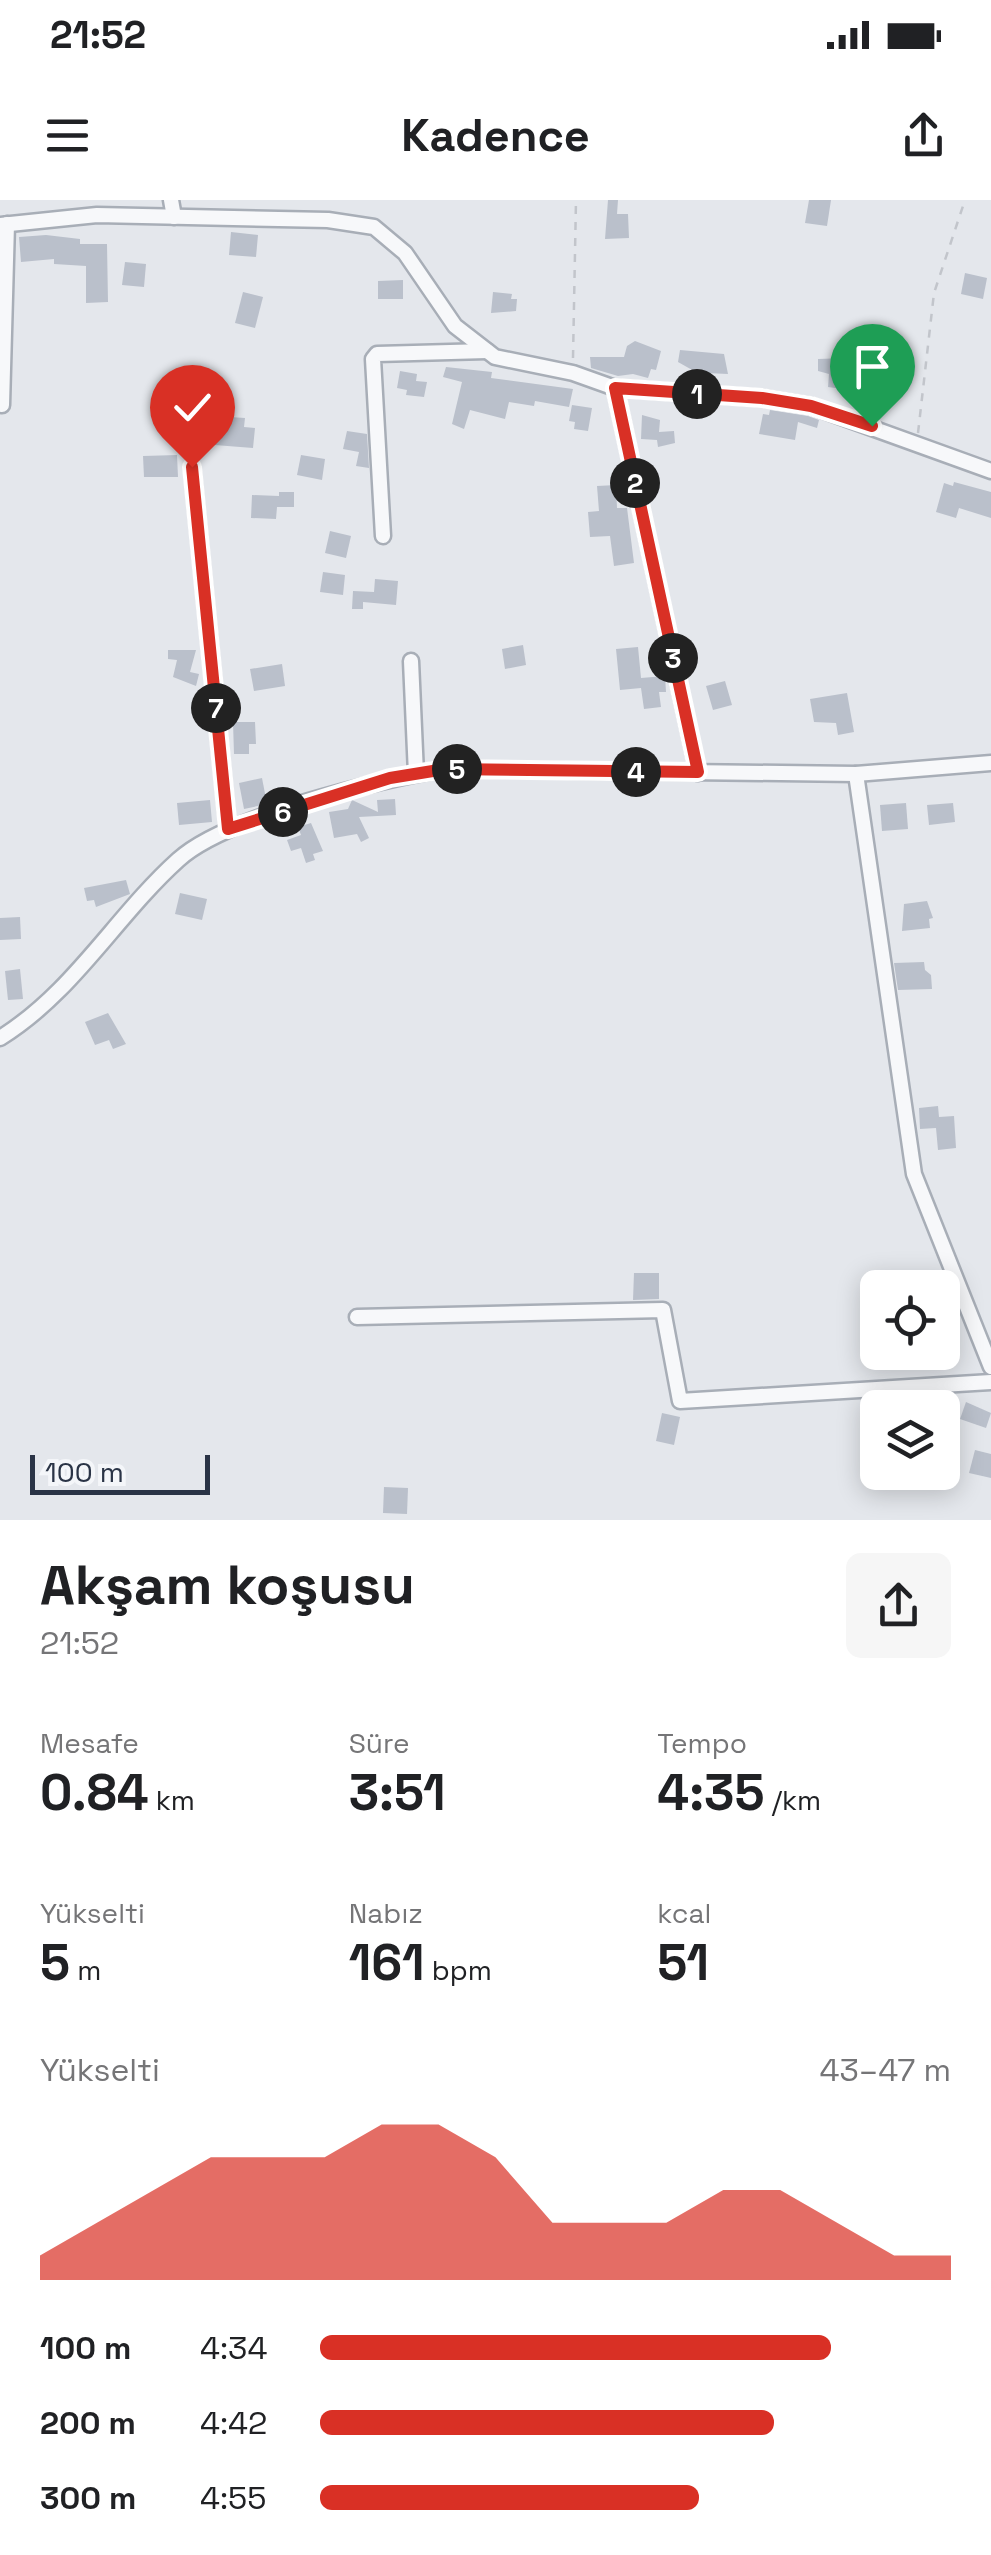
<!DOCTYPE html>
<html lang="tr">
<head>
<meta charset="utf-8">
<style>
	:root { --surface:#fff; --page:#f6f6f6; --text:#202124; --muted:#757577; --accent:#d93025 }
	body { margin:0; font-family:"Space Grotesk",sans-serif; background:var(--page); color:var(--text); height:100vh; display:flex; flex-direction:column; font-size:38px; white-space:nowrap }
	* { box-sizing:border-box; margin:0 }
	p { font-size:32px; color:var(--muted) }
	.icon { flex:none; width:55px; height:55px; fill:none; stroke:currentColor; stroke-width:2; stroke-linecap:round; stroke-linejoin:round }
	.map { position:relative; height:1320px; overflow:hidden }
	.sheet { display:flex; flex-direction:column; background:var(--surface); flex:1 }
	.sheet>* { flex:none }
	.fabs { position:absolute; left:860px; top:1070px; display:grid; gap:20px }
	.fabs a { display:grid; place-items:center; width:100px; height:100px; border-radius:15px; background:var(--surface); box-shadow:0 5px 25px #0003; font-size:50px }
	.scale { position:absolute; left:30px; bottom:25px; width:180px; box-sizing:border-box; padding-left:10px; border:5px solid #2a3446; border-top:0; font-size:28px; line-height:35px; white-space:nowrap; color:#2a3446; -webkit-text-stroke:8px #f4f6f9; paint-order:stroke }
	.pin { position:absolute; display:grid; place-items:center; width:85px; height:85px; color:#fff; margin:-102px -42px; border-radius:50% 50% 50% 0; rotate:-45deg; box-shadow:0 0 10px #0007 }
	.pin .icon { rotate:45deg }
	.km { position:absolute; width:50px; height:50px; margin:-25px; border-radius:50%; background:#222; color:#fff; font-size:28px; line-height:50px; text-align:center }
	.round { display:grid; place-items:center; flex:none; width:105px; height:105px; border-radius:15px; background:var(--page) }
	.summary { display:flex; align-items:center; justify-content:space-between; height:170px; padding:0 40px }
	h1 { font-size:55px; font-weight:700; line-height:75px }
	.stats { display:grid; grid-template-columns:repeat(3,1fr); gap:15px; height:170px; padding:10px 40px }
	.stats div { display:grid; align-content:center }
	.stats b { font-size:50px; font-weight:700 }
	.stats small { font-size:28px; font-weight:400 }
	.stats p { font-size:28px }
	.chart { height:280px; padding:20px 40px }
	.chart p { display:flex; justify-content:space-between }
	.chart svg { width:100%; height:180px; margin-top:10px; fill:var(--accent); opacity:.7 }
	ul { padding:0 40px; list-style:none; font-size:32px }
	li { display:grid; grid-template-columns:160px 120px 1fr; align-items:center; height:75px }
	li i { height:25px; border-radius:12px; background:var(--accent) }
	.status { display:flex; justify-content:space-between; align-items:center; height:70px; padding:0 50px; background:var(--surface); direction:ltr }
	.status svg { height:28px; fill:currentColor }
	header { display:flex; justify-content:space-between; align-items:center; height:130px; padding:0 40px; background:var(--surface); font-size:45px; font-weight:700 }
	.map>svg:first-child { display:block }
	.building { fill:#bac0cb }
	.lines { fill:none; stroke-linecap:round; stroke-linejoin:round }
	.street-casing { stroke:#a8aeb7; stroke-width:19 }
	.path { stroke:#c2c5cb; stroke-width:2.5; stroke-dasharray:8 8; stroke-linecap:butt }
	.street { stroke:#f7f8fa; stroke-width:14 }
	.route-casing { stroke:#fff; stroke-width:20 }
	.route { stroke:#d93025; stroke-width:12 }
</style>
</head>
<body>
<div class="status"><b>21:52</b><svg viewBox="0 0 49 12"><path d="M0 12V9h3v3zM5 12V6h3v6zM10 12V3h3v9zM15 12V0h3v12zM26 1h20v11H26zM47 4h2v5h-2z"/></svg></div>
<header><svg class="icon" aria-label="menu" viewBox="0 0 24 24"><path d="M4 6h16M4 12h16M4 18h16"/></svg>Kadence<svg class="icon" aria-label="share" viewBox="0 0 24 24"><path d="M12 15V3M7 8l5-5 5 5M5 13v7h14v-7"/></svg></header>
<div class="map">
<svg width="991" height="1320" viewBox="0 0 991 1320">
	<rect width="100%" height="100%" fill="#e4e7ec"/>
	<!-- building -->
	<g class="building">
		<polygon points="608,0 618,0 617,14 628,14 629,38 605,39"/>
		<polygon points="809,0 831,0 827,26 805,23"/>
		<polygon points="231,32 258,35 256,57 229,55"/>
		<polygon points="46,35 80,39 80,44 107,44 108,102 86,103 86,66 54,64 54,59 21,62 19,37"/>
		<polygon points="125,62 146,64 144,87 122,85"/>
		<polygon points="965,73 987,78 983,99 961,94"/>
		<polygon points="403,80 403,99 378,99 378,81"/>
		<polygon points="243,92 263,97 255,128 235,123"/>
		<polygon points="493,92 512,94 511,99 517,99 516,111 491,113"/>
		<polygon points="635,141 661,151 656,170 651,169 648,178 633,174 618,176 591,168 590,157 624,157 627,146"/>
		<polygon points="848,148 865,151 860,179 853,178 850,190 828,187 829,174 818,171 818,159 846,158"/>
		<polygon points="680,150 724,154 728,174 706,173 705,183 693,183 694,171 678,162"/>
		<polygon points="887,162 911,167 904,190 881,184"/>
		<polygon points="446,167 492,172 491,178 573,189 569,207 535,201 534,206 509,202 505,219 470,210 464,229 452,224 462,182 443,177"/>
		<polygon points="400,171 417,174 416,181 427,182 424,197 406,195 407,190 397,188"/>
		<polygon points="572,205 592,208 588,231 574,229 575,222 569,221"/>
		<polygon points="770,210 808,216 819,220 817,228 798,222 795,240 759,234 763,214 769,215"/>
		<polygon points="642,215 660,220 659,232 674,231 675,243 658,247 657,240 641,239"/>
		<polygon points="230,217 245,218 244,227 255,228 253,248 202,244 204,219 230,221"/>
		<polygon points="347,231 367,234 369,268 356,266 359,252 343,249"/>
		<polygon points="177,255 178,277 144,277 143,256"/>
		<polygon points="301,255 325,259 322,280 297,275"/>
		<polygon points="954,282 991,292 991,318 959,308 956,318 936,312 944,283 953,286"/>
		<polygon points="616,285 617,308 627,308 634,363 614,366 610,336 590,337 588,312 599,311 597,286"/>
		<polygon points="279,292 294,292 294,307 277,307 276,319 251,318 252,295 279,296"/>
		<polygon points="330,331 351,336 346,358 325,353"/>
		<polygon points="323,372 345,375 343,395 320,392"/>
		<polygon points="375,379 398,381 396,405 363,402 363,409 352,409 353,391 374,392"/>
		<polygon points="523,445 526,465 505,469 502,449"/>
		<polygon points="638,447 641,478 665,476 666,492 659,492 661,507 644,509 641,488 620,490 616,449"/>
		<polygon points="168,450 196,450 190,472 199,474 196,486 173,477 177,460 168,459"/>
		<polygon points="282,464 285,486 254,491 250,469"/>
		<polygon points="725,481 732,505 713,510 706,486"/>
		<polygon points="847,493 854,532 838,535 836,523 814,522 810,499"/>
		<polygon points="233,522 255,522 256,544 249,544 249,554 234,554"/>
		<polygon points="262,578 267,604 244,609 239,583"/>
		<polygon points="395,599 396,615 359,617 369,638 361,642 357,634 334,638 329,612 348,609 352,600 378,612 377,600"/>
		<polygon points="210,600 212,622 179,625 177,603"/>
		<polygon points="906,603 908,629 882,631 880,605"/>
		<polygon points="953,603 955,622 929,625 927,605"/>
		<polygon points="311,623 323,651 313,654 315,660 306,663 301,648 291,651 287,640 301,635 298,627"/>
		<polygon points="126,680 130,694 96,707 94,700 87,701 84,688"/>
		<polygon points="180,693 207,699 202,720 175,714"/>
		<polygon points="927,701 933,718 929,719 930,728 902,731 904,704"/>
		<polygon points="20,717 21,739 0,740 0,718"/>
		<polygon points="924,762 925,770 931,775 932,789 898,790 894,763"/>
		<polygon points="20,769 23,799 8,800 5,771"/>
		<polygon points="108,813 126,844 113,849 109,840 95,845 85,822"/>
		<polygon points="938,906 939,917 954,916 956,948 938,950 936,928 920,929 919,908"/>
		<polygon points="634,1073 659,1073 659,1099 633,1100"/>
		<polygon points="966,1202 991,1213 986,1228 960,1219"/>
		<polygon points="662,1213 680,1217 674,1245 656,1241"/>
		<polygon points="975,1250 991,1254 991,1278 969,1273"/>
		<polygon points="384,1287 408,1288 407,1314 383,1313"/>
	</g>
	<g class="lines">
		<defs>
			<g id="street">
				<polyline points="171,0 174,17"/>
				<polyline points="0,25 97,15 328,20 374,27 405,53 455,126 495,157 573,173 615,188 762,198 811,206 991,271"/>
				<polyline points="615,188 698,573"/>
				<polyline points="2,205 7,24"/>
				<polyline points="192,267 228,629"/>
				<polyline points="383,336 373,159 377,154 487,151"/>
				<polyline points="411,461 416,574"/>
				<polyline points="856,574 914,974 991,1167"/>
				<path d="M0 838C74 792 115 717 178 660 225 617 381 579 445 569L856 574 991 563"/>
				<polyline points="357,1117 663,1110 680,1201 991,1182"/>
			</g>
		</defs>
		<!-- street casing -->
		<use href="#street" class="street-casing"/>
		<!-- path -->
		<g class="path">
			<polyline points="573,158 576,0"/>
			<polyline points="918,233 934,93 965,0"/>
		</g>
		<!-- street -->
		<use href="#street" class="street"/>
	</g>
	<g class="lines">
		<defs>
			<polyline id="route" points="192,267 228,629 390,578 445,569 698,572 615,188 762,198 811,206 872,226"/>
		</defs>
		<!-- route casing -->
		<use href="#route" class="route-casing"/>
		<!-- route -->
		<use href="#route" class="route"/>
	</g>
</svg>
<div class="fabs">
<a><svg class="icon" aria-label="locate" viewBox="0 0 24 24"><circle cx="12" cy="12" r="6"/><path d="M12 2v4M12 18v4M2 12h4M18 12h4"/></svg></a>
<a><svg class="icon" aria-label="layers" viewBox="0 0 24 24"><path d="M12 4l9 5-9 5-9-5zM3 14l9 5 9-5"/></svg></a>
</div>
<div class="scale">100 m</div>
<div class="pin" style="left:872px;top:226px;background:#1e9e55"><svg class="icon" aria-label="arrive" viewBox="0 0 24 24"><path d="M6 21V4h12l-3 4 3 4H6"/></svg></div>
<div class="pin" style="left:192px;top:267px;background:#d93025"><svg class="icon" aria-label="check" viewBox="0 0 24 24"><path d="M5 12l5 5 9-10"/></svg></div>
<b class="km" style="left:697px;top:194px">1</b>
<b class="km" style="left:635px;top:283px">2</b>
<b class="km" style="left:673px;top:458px">3</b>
<b class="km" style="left:636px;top:572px">4</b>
<b class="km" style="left:457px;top:569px">5</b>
<b class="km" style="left:283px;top:612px">6</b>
<b class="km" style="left:216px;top:508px">7</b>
</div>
<section class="sheet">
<div class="summary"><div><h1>Akşam koşusu</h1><p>21:52</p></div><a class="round"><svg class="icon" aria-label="share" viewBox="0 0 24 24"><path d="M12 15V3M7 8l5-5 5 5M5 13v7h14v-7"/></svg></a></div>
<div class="stats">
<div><p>Mesafe</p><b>0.84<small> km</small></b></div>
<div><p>Süre</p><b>3:51</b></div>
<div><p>Tempo</p><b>4:35<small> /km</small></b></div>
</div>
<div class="stats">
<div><p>Yükselti</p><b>5<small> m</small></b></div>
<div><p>Nabız</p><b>161<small> bpm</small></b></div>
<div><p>kcal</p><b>51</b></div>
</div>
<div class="chart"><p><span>Yükselti</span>43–47 m</p>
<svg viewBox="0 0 160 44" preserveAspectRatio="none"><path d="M0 44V38L10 30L20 22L30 14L40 14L50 14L60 6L70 6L80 14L90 30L100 30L110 30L120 22L130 22L140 30L150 38L160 38V44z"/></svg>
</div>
<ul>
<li><b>100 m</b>4:34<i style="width:81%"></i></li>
<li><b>200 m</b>4:42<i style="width:72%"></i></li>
<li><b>300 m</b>4:55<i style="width:60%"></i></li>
</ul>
</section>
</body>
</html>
